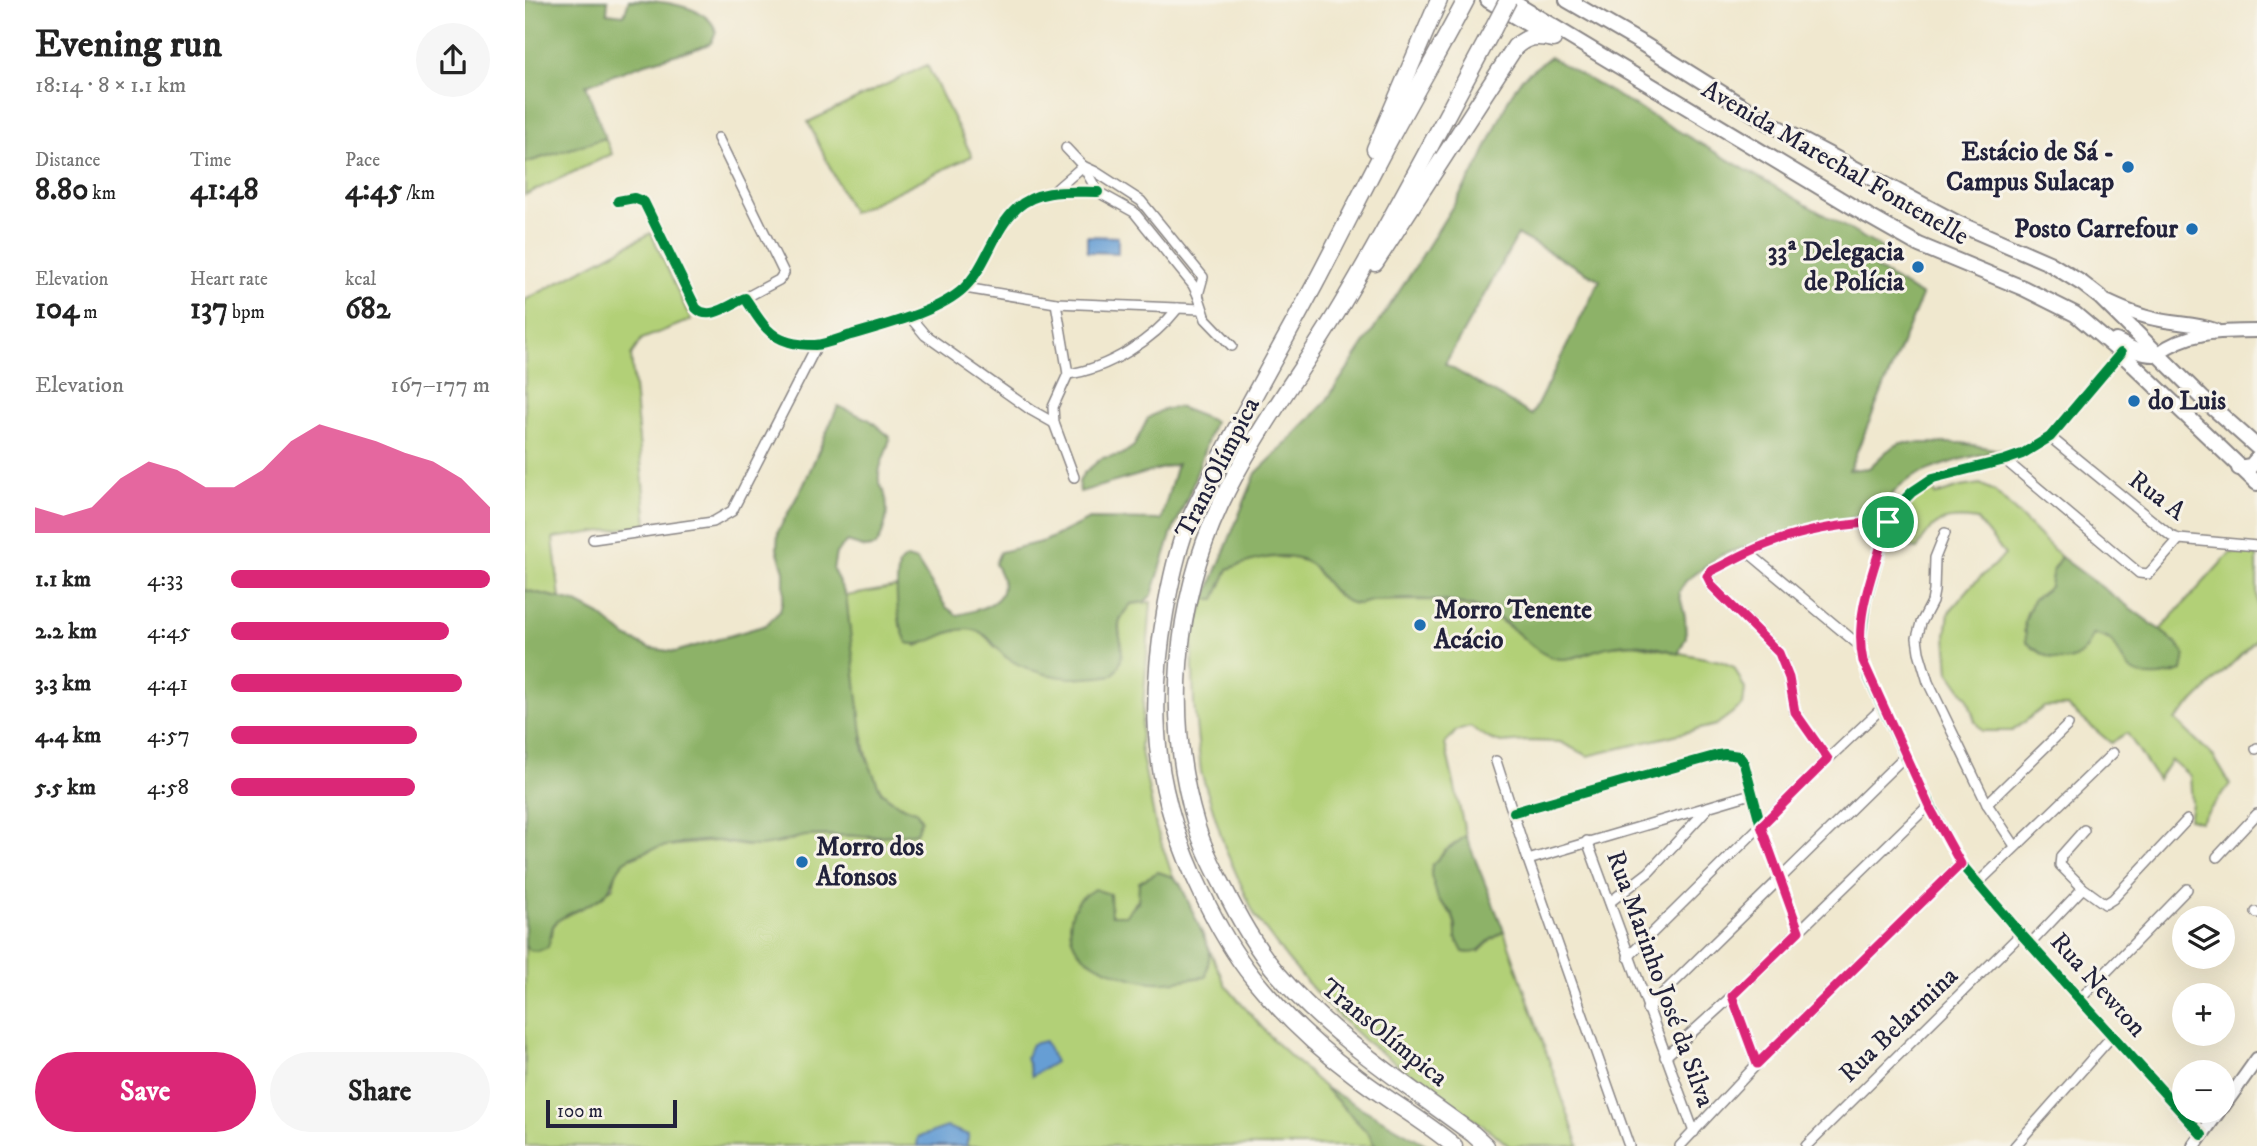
<!DOCTYPE html>
<html lang="en">
<head>
<meta charset="utf-8">
<style>
	:root { --surface:#fff; --page:#f6f6f6; --text:#222; --muted:#767676; --accent:#db2777 }
	body { margin:0; font-family:"IM FELL DW Pica",serif; background:var(--page); color:var(--text); height:100vh; display:flex; flex-direction:column; font-size:26px; white-space:nowrap }
	* { box-sizing:border-box; margin:0 }
	p { font-size:23px; color:var(--muted) }
	.icon { flex:none; width:38px; height:38px; fill:none; stroke:currentColor; stroke-width:2; stroke-linecap:round; stroke-linejoin:round }
	.map { position:relative; flex:1; overflow:hidden }
	.side { display:flex; flex-direction:column; background:var(--surface); width:525px }
	.side>* { flex:none }
	.fabs { position:absolute; left:1647px; top:906px; display:grid; gap:14px }
	.fabs a { display:grid; place-items:center; width:63px; height:63px; border-radius:50%; background:var(--surface); box-shadow:0 7px 28px #0002; font-size:35px }
	.scale { position:absolute; left:21px; bottom:18px; width:131px; box-sizing:border-box; padding-left:7px; border:4px solid #22223b; border-top:0; font-size:19px; line-height:24px; white-space:nowrap; color:#22223b; -webkit-text-stroke:5px #f7f3e8; paint-order:stroke }
	.pin { position:absolute; display:grid; place-items:center; width:60px; height:60px; color:#fff; margin:-30px; border:4px solid #fff; border-radius:50%; box-shadow:0 2px 7px #0007 }
	.round { display:grid; place-items:center; flex:none; width:74px; height:74px; border-radius:37px; background:var(--page) }
	.headline { display:flex; align-items:center; justify-content:space-between; height:119px; padding:0 35px }
	h1 { font-size:38px; font-weight:800; line-height:52px }
	.stats { display:grid; grid-template-columns:repeat(3,1fr); gap:10px; height:119px; padding:7px 35px }
	.stats div { display:grid; align-content:center }
	.stats b { font-size:30px; font-weight:800 }
	.stats small { font-size:19px; font-weight:400 }
	.stats p { font-size:19px }
	.chart { height:196px; padding:14px 35px }
	.chart p { display:flex; justify-content:space-between }
	.chart svg { width:100%; height:126px; margin-top:7px; fill:var(--accent); opacity:.7 }
	.primary-button { display:flex; gap:14px; margin-top:auto; padding:14px 35px }
	.primary-button a { flex:1; height:80px; border-radius:42px; background:var(--accent); color:#fff; font-size:28px; font-weight:800; line-height:80px; text-align:center }
	.primary-button a+a { background:var(--page); color:var(--text) }
	ul { padding:0 35px; list-style:none; font-size:23px }
	li { display:grid; grid-template-columns:112px 84px 1fr; align-items:center; height:52px }
	li i { height:18px; border-radius:9px; background:var(--accent) }
	main { display:flex; flex:1; min-height:0 }
	.map>svg:first-child { display:block }
	.green { fill:#b2d077; stroke:#6a7959; stroke-width:2 }
	.forest { fill:#8db268; stroke:#586a52; stroke-width:2; fill-rule:evenodd }
	.water { fill:#669ed4; stroke:#446088; stroke-width:2 }
	.lines { fill:none; stroke-linecap:round; stroke-linejoin:round }
	.street-casing { stroke:#898585; stroke-width:12 }
	.secondary-casing { stroke:#898585; stroke-width:16 }
	.primary-casing { stroke:#898585; stroke-width:18 }
	.highway-casing { stroke:#898585; stroke-width:19 }
	.street { stroke:#fff; stroke-width:9 }
	.secondary { stroke:#fff; stroke-width:12 }
	.primary { stroke:#fff; stroke-width:14 }
	.highway { stroke:#fff; stroke-width:16 }
	.highway-bridge-casing { stroke:#898585; stroke-width:19; stroke-linecap:butt }
	.highway-bridge { stroke:#fff; stroke-width:16 }
	.cycleway-casing { stroke:#f7f3e8; stroke-width:15 }
	.cycleway { stroke:#00873e; stroke-width:10 }
	.route-casing { stroke:#fff; stroke-width:14 }
	.route { stroke:#db2777; stroke-width:9 }
	.poi-dot { fill:#1f6fb2; stroke:#f7f3e8; stroke-width:2.5 }
	.labels { text-anchor:middle; dominant-baseline:central; stroke-width:6; stroke-linejoin:round; paint-order:stroke }
	.poi-label { font-size:26px; font-weight:bold; fill:#22223b; stroke:#f7f3e8; text-anchor:end }
	.street-label { font-size:26px; fill:#22223b; stroke:#f7f3e8 }
</style>
</head>
<body>
<main>
<section class="side">
<div class="headline"><div><h1>Evening run</h1><p>18:14 · 8 × 1.1 km</p></div><a class="round"><svg class="icon" aria-label="share" viewBox="0 0 24 24"><path d="M12 15V3M7 8l5-5 5 5M5 13v7h14v-7"/></svg></a></div>
<div class="stats">
<div><p>Distance</p><b>8.80<small> km</small></b></div>
<div><p>Time</p><b>41:48</b></div>
<div><p>Pace</p><b>4:45<small> /km</small></b></div>
</div>
<div class="stats">
<div><p>Elevation</p><b>104<small> m</small></b></div>
<div><p>Heart rate</p><b>137<small> bpm</small></b></div>
<div><p>kcal</p><b>682</b></div>
</div>
<div class="chart"><p><span>Elevation</span>167–177 m</p>
<svg viewBox="0 0 160 44" preserveAspectRatio="none"><path d="M0 44V35L10 38L20 35L30 25L40 19L50 22L60 28L70 28L80 22L90 12L100 6L110 9L120 12L130 16L140 19L150 25L160 35V44z"/></svg>
</div>
<ul>
<li><b>1.1 km</b>4:33<i style="width:100%"></i></li>
<li><b>2.2 km</b>4:45<i style="width:84%"></i></li>
<li><b>3.3 km</b>4:41<i style="width:89%"></i></li>
<li><b>4.4 km</b>4:57<i style="width:72%"></i></li>
<li><b>5.5 km</b>4:58<i style="width:71%"></i></li>
</ul>
<div class="primary-button"><a>Save</a><a>Share</a></div>
</section>
<div class="map">
<svg width="1732" height="1146" viewBox="0 0 1732 1146">
	<rect width="100%" height="100%" fill="#f7f3e8"/>
	<filter id="ink" filterUnits="userSpaceOnUse"><feTurbulence type="fractalNoise" baseFrequency=".0143" numOctaves="2"/><feDisplacementMap in="SourceGraphic" scale="14" xChannelSelector="R" yChannelSelector="G"/><feConvolveMatrix kernelMatrix="1 2 1 2 8 2 1 2 1" color-interpolation-filters="sRGB"/></filter>
	<filter id="wash" filterUnits="userSpaceOnUse"><feTurbulence type="fractalNoise" baseFrequency=".00686" numOctaves="4" result="noise"/><feDisplacementMap in="SourceGraphic" scale="28" xChannelSelector="R" yChannelSelector="G"/><feGaussianBlur stdDeviation="1.57" result="paint"/><feColorMatrix in="noise" values="0 0 0 0 0 0 0 0 0 0 0 0 0 0 0 0 0 1.4 0 .05"/><feComposite in="paint" operator="in"/></filter>
	<g filter="url(#wash)">
		<rect width="100%" height="100%" fill="#f0e8cf"/>
		<!-- green -->
		<g class="green">
			<polygon points="402,65 447,156 327,213 283,122"/>
			<polygon points="80,138 87,154 0,195 0,163"/>
			<polygon points="126,233 166,320 117,339 106,355 122,525 28,538 35,598 0,590 0,300"/>
			<path d="M1455 484 1470 491 1536 557 1528 569 1525 587C1509 605 1500 603 1499 632L1547 658 1560 651 1568 635C1588 635 1597 655 1606 670L1653 645 1635 630 1705 553H1727L1732 557V639L1650 720 1689 757 1705 784 1675 822 1664 819 1667 804 1665 776 1646 760 1633 780 1602 733 1586 743 1542 706 1519 707 1487 731H1457L1450 721 1443 699 1424 672 1421 636 1424 612 1448 584 1480 555 1452 520C1419 515 1407 521 1392 549L1363 541C1368 515 1384 497 1408 487L1410 495 1435 487Z"/>
			<path d="M748 557 767 558 784 562 809 592 832 604 845 601 904 600 960 610 1000 638 1049 658 1078 647 1110 644 1195 661 1209 667 1220 689 1218 705 1191 725 1063 756 1035 742 1002 741 976 743 965 739 945 727 931 731 920 744 941 836 920 851 913 899C927 913 931 917 931 938L954 952 965 941 979 931 1054 1146H984L971 1135 840 1041 800 1003 763 960 730 916 701 851 676 772 669 704 667 639 680 599H690L703 569 726 560Z"/>
			<path d="M372 587 375 626 392 646C421 635 448 613 470 648L596 644C593 624 592 620 606 604L626 602 615 746 631 827 648 877 633 872 601 915H586L576 967 620 981 637 982 681 977 685 951 701 986 749 1041 799 1087 844 1134 850 1146H0V946L4 950 27 936 28 927 33 920 76 898 88 887 92 870 101 860 133 847 192 841 221 846 257 843 278 836H329L354 838 396 819 391 811C379 807 367 802 358 793 333 767 326 636 321 596Z"/>
		</g>
		<!-- forest -->
		<g class="forest">
			<path d="M0 0H83L82 13 99 15 104 0C128 0 185 4 191 32L186 43 174 48 121 63 61 85 80 138 0 163Z"/>
			<path d="M1025 57 1360 250 1350 268 1397 296 1324 470 1344 468 1362 451 1375 443H1437L1485 452C1461 450 1405 467 1383 480 1370 488 1362 501 1354 514L1311 521 1256 535 1196 555 1161 581 1154 592 1160 617 1161 637 1153 654C1128 644 1101 641 1075 649 1060 653 1045 662 1029 658 1006 652 984 619 959 610 930 598 879 598 848 601 843 601 838 604 833 604 810 603 800 576 785 564 765 548 724 561 703 569L690 599H680L731 473 756 449 799 404 887 272 955 162 985 96 997 78ZM993 235 1075 280 1007 415 920 364Z"/>
			<path d="M313 406 345 420 365 437C363 452 352 466 354 481 354 484 357 488 359 491 365 509 361 530 351 546L341 548 322 542 311 553 308 570 321 596 339 751 356 792 375 806 391 811 396 819 392 832C355 840 319 833 281 836 265 838 251 845 234 846 220 846 206 842 192 841 170 840 117 847 100 861 88 871 90 886 78 896 67 906 33 915 28 926 26 932 26 939 23 947L13 951 4 950 0 946V590L50 602 75 615 101 637 124 648 150 652 241 625 255 611 259 593V571L252 549 253 531 280 482Z"/>
			<path d="M653 407 689 421 665 492 646 535 627 595 619 602 606 604C582 631 601 632 596 659 595 665 591 671 588 675 553 682 513 678 482 658 470 649 465 634 450 630 421 625 406 649 382 643 371 619 370 590 374 564L382 558 392 561 421 607 432 615C462 608 493 600 470 564L475 552 520 541 564 519 636 520 652 464 555 492 554 482 558 474 577 458 596 455 609 446 623 418 637 410Z"/>
			<path d="M1536 557 1635 630 1653 645 1660 655 1657 671C1642 676 1622 680 1607 671 1592 661 1595 635 1568 635 1566 639 1564 646 1560 650 1542 671 1517 656 1501 642L1500 621 1508 600 1525 587 1528 569Z"/>
			<path d="M941 836 979 931C974 935 968 938 964 941 954 950 952 955 938 952L931 938V925L927 913 913 899 906 875 907 865 920 851Z"/>
			<path d="M633 872 648 877 656 885 685 951 681 977C662 978 640 985 621 981 603 979 574 968 560 957 543 944 541 920 552 903 555 897 564 893 569 889L585 894 586 915H601L613 902 614 882Z"/>
			<polygon points="799,1087 904,1146 850,1146 844,1134"/>
		</g>
		<!-- water -->
		<g class="water">
			<polygon points="562,236 593,237 593,253 562,252"/>
			<polygon points="520,1041 530,1062 507,1076 501,1057 507,1044"/>
			<polygon points="422,1127 444,1135 441,1146 392,1146 393,1137"/>
		</g>
	</g>
	<g filter="url(#ink)">
		<g class="lines">
			<defs>
				<g id="street">
					<polyline points="193,138 259,273 254,280 220,298"/>
					<polyline points="541,148 558,166 573,192 609,212 668,285 673,295 681,319 707,346"/>
					<polyline points="558,166 571,172 616,201 678,277 673,295"/>
					<polyline points="527,193 558,166"/>
					<path d="M93 201 109 198 119 202 171 308C184 322 206 304 220 298 232 315 241 336 264 342 271 344 282 345 290 345 302 344 315 338 326 335 359 325 414 312 439 288 462 266 468 230 492 208 514 188 545 192 573 192"/>
					<polyline points="440,288 531,303 676,309"/>
					<polyline points="531,303 543,374 528,407 529,423 549,477"/>
					<polyline points="385,317 400,335 506,410 529,423"/>
					<polyline points="1596,353 1525,437 1497,454 1480,460 1408,478 1387,492 1375,504 1363,522 1341,600 1335,646 1343,676 1380,756 1436,864 1496,934 1677,1135"/>
					<path d="M543 374C583 369 628 340 653 308"/>
					<polyline points="1525,437 1646,536 1654,539 1732,546"/>
					<polyline points="1480,460 1614,573 1623,574 1627,570 1654,539"/>
					<polyline points="1420,533 1410,558 1409,591 1407,602 1396,623 1392,638 1394,652 1403,682 1462,804 1490,846"/>
					<polyline points="68,539 188,522 207,511 292,345"/>
					<polyline points="1224,553 1335,646"/>
					<polyline points="1731,749 1732,748"/>
					<path d="M1303 759 1270 712 1264 678 1254 653 1187 586 1182 576 1186 571C1203 563 1221 552 1240 545 1279 530 1321 523 1363 522"/>
					<polyline points="971,761 1003,860 1104,1146"/>
					<polyline points="1462,804 1543,725"/>
					<polyline points="989,812 1193,755 1200,754 1214,756 1219,763 1236,826 1274,931"/>
					<polyline points="1559,830 1536,856 1535,865 1558,888 1580,904 1588,899 1662,820"/>
					<polyline points="1062,841 1169,1132"/>
					<polyline points="1692,857 1732,814"/>
					<polyline points="1003,860 1226,794"/>
					<polyline points="1452,884 1588,753"/>
					<polyline points="1085,902 1124,872 1183,808"/>
					<polyline points="1731,912 1732,913"/>
					<polyline points="1505,944 1558,888"/>
					<polyline points="1103,957 1303,759 1358,707"/>
					<polyline points="1207,996 1232,1064"/>
					<polyline points="1555,999 1662,889"/>
					<polyline points="1122,1009 1380,756"/>
					<polyline points="1140,1057 1207,996 1404,805"/>
					<polyline points="1155,1146 1232,1064 1436,864"/>
					<polyline points="1281,1146 1496,934"/>
					<polyline points="1490,1146 1588,1035"/>
				</g>
				<g id="secondary">
					<path d="M1583 302C1598 309 1614 316 1630 319 1650 324 1671 323 1690 330"/>
					<path d="M1632 354C1663 331 1695 331 1732 331"/>
					<polyline points="1698,1107 1732,1059"/>
					<polyline points="1669,1146 1694,1111"/>
				</g>
				<g id="primary">
					<polyline points="963,0 1026,38"/>
					<polyline points="984,0 1343,216 1394,245 1498,288 1550,314 1596,353 1732,483"/>
					<polyline points="1042,0 1118,44 1244,123 1432,223 1524,263 1558,284 1576,298 1677,398 1732,447"/>
					<path d="M1591 341C1604 348 1617 355 1632 354"/>
					<polyline points="1714,468 1726,466 1732,459"/>
				</g>
				<g id="highway">
					<polyline points="850,149 914,0"/>
					<path d="M850 263 990 47C1002 36 1012 35 1028 39"/>
					<path d="M929 1146C899 1120 863 1101 831 1076 793 1048 759 1016 729 979 708 953 691 923 677 893 630 797 622 717 640 613 645 584 651 555 661 528 672 501 687 476 700 450 729 394 760 340 790 284 816 235 840 185 867 135 891 90 917 46 941 0"/>
					<path d="M961 1146 948 1134C879 1083 808 1038 752 973 729 946 712 915 697 884 687 865 677 845 671 824 640 720 649 604 695 505 728 434 777 372 817 304 870 215 918 121 968 29"/>
				</g>
			</defs>
			<!-- street casing -->
			<use href="#street" class="street-casing"/>
			<!-- secondary casing -->
			<use href="#secondary" class="secondary-casing"/>
			<!-- primary casing -->
			<use href="#primary" class="primary-casing"/>
			<!-- highway casing -->
			<use href="#highway" class="highway-casing"/>
			<!-- street -->
			<use href="#street" class="street"/>
			<!-- secondary -->
			<use href="#secondary" class="secondary"/>
			<!-- primary -->
			<use href="#primary" class="primary"/>
			<!-- highway -->
			<use href="#highway" class="highway"/>
			<defs>
				<polyline id="highway-bridge" points="968,29 983,0"/>
			</defs>
			<!-- highway-bridge casing -->
			<use href="#highway-bridge" class="highway-bridge-casing"/>
			<!-- highway-bridge -->
			<use href="#highway-bridge" class="highway-bridge"/>
			<defs>
				<g id="cycleway">
					<path d="M93 201 109 198 119 202 171 308C184 322 206 304 220 298 232 315 241 336 264 342 271 344 282 345 290 345 302 344 315 338 326 335 359 325 414 312 439 288 462 266 468 230 492 208 514 188 545 192 573 192"/>
					<polyline points="1596,353 1525,437 1497,454 1480,460 1408,478 1387,492 1375,504 1363,522 1341,600 1335,646 1343,676 1380,756 1436,864 1496,934 1677,1135"/>
					<polyline points="989,812 1193,755 1200,754 1214,756 1219,763 1236,826 1274,931"/>
				</g>
			</defs>
			<!-- cycleway casing -->
			<use href="#cycleway" class="cycleway-casing"/>
			<!-- cycleway -->
			<use href="#cycleway" class="cycleway"/>
		</g>
	</g>
	<g class="lines" filter="url(#ink)">
		<defs>
			<path id="route" d="M1363 522C1351 566 1328 615 1338 661L1404 806 1436 864 1232 1064 1207 996 1274 931 1236 826 1303 759 1270 712 1264 678 1254 653 1187 586 1182 576 1186 571C1203 563 1221 552 1240 545 1279 530 1321 523 1363 522Z"/>
		</defs>
		<!-- route casing -->
		<use href="#route" class="route-casing"/>
		<!-- route -->
		<use href="#route" class="route"/>
	</g>
	<!-- markers -->
	<g class="poi-dot">
		<circle cx="1603" cy="167" r="7"/>
		<circle cx="1667" cy="229" r="7"/>
		<circle cx="1393" cy="267" r="7"/>
		<circle cx="1609" cy="401" r="7"/>
		<circle cx="895" cy="625" r="7"/>
		<circle cx="277" cy="862" r="7"/>
	</g>
	<g class="labels">
		<!-- poi labels -->
		<g class="poi-label">
			<text x="1589" y="152">Estácio de Sá -<tspan x="1589" dy="30">Campus Sulacap</tspan></text>
			<text x="1653" y="229">Posto Carrefour</text>
			<text x="1379" y="252">33ª Delegacia<tspan x="1379" dy="30">de Polícia</tspan></text>
			<text x="1623" y="401" text-anchor="start">do Luis</text>
			<text x="909" y="610" text-anchor="start">Morro Tenente<tspan x="909" dy="30">Acácio</tspan></text>
			<text x="291" y="847" text-anchor="start">Morro dos<tspan x="291" dy="30">Afonsos</tspan></text>
		</g>
		<!-- street labels -->
		<g class="street-label">
			<text transform="translate(1310 163) rotate(30)">Avenida Marechal Fontenelle</text>
			<text transform="translate(693 468) rotate(-63)">TransOlímpica</text>
			<text transform="translate(1632 496) rotate(37)">Rua A</text>
			<text transform="translate(1135 979) rotate(70)">Rua Marinho José da Silva</text>
			<text transform="translate(1573 985) rotate(48)">Rua Newton</text>
			<text transform="translate(1374 1025) rotate(-44)">Rua Belarmina</text>
			<text transform="translate(859 1033) rotate(39)">TransOlímpica</text>
		</g>
	</g>
</svg>
<div class="fabs">
<a><svg class="icon" aria-label="layers" viewBox="0 0 24 24"><path d="M12 4l9 5-9 5-9-5zM3 14l9 5 9-5"/></svg></a>
<a>+</a>
<a>−</a>
</div>
<div class="scale">100 m</div>
<div class="pin" style="left:1363px;top:522px;background:#1e9e55"><svg class="icon" aria-label="arrive" viewBox="0 0 24 24"><path d="M6 21V4h12l-3 4 3 4H6"/></svg></div>
</div>
</main>
</body>
</html>
